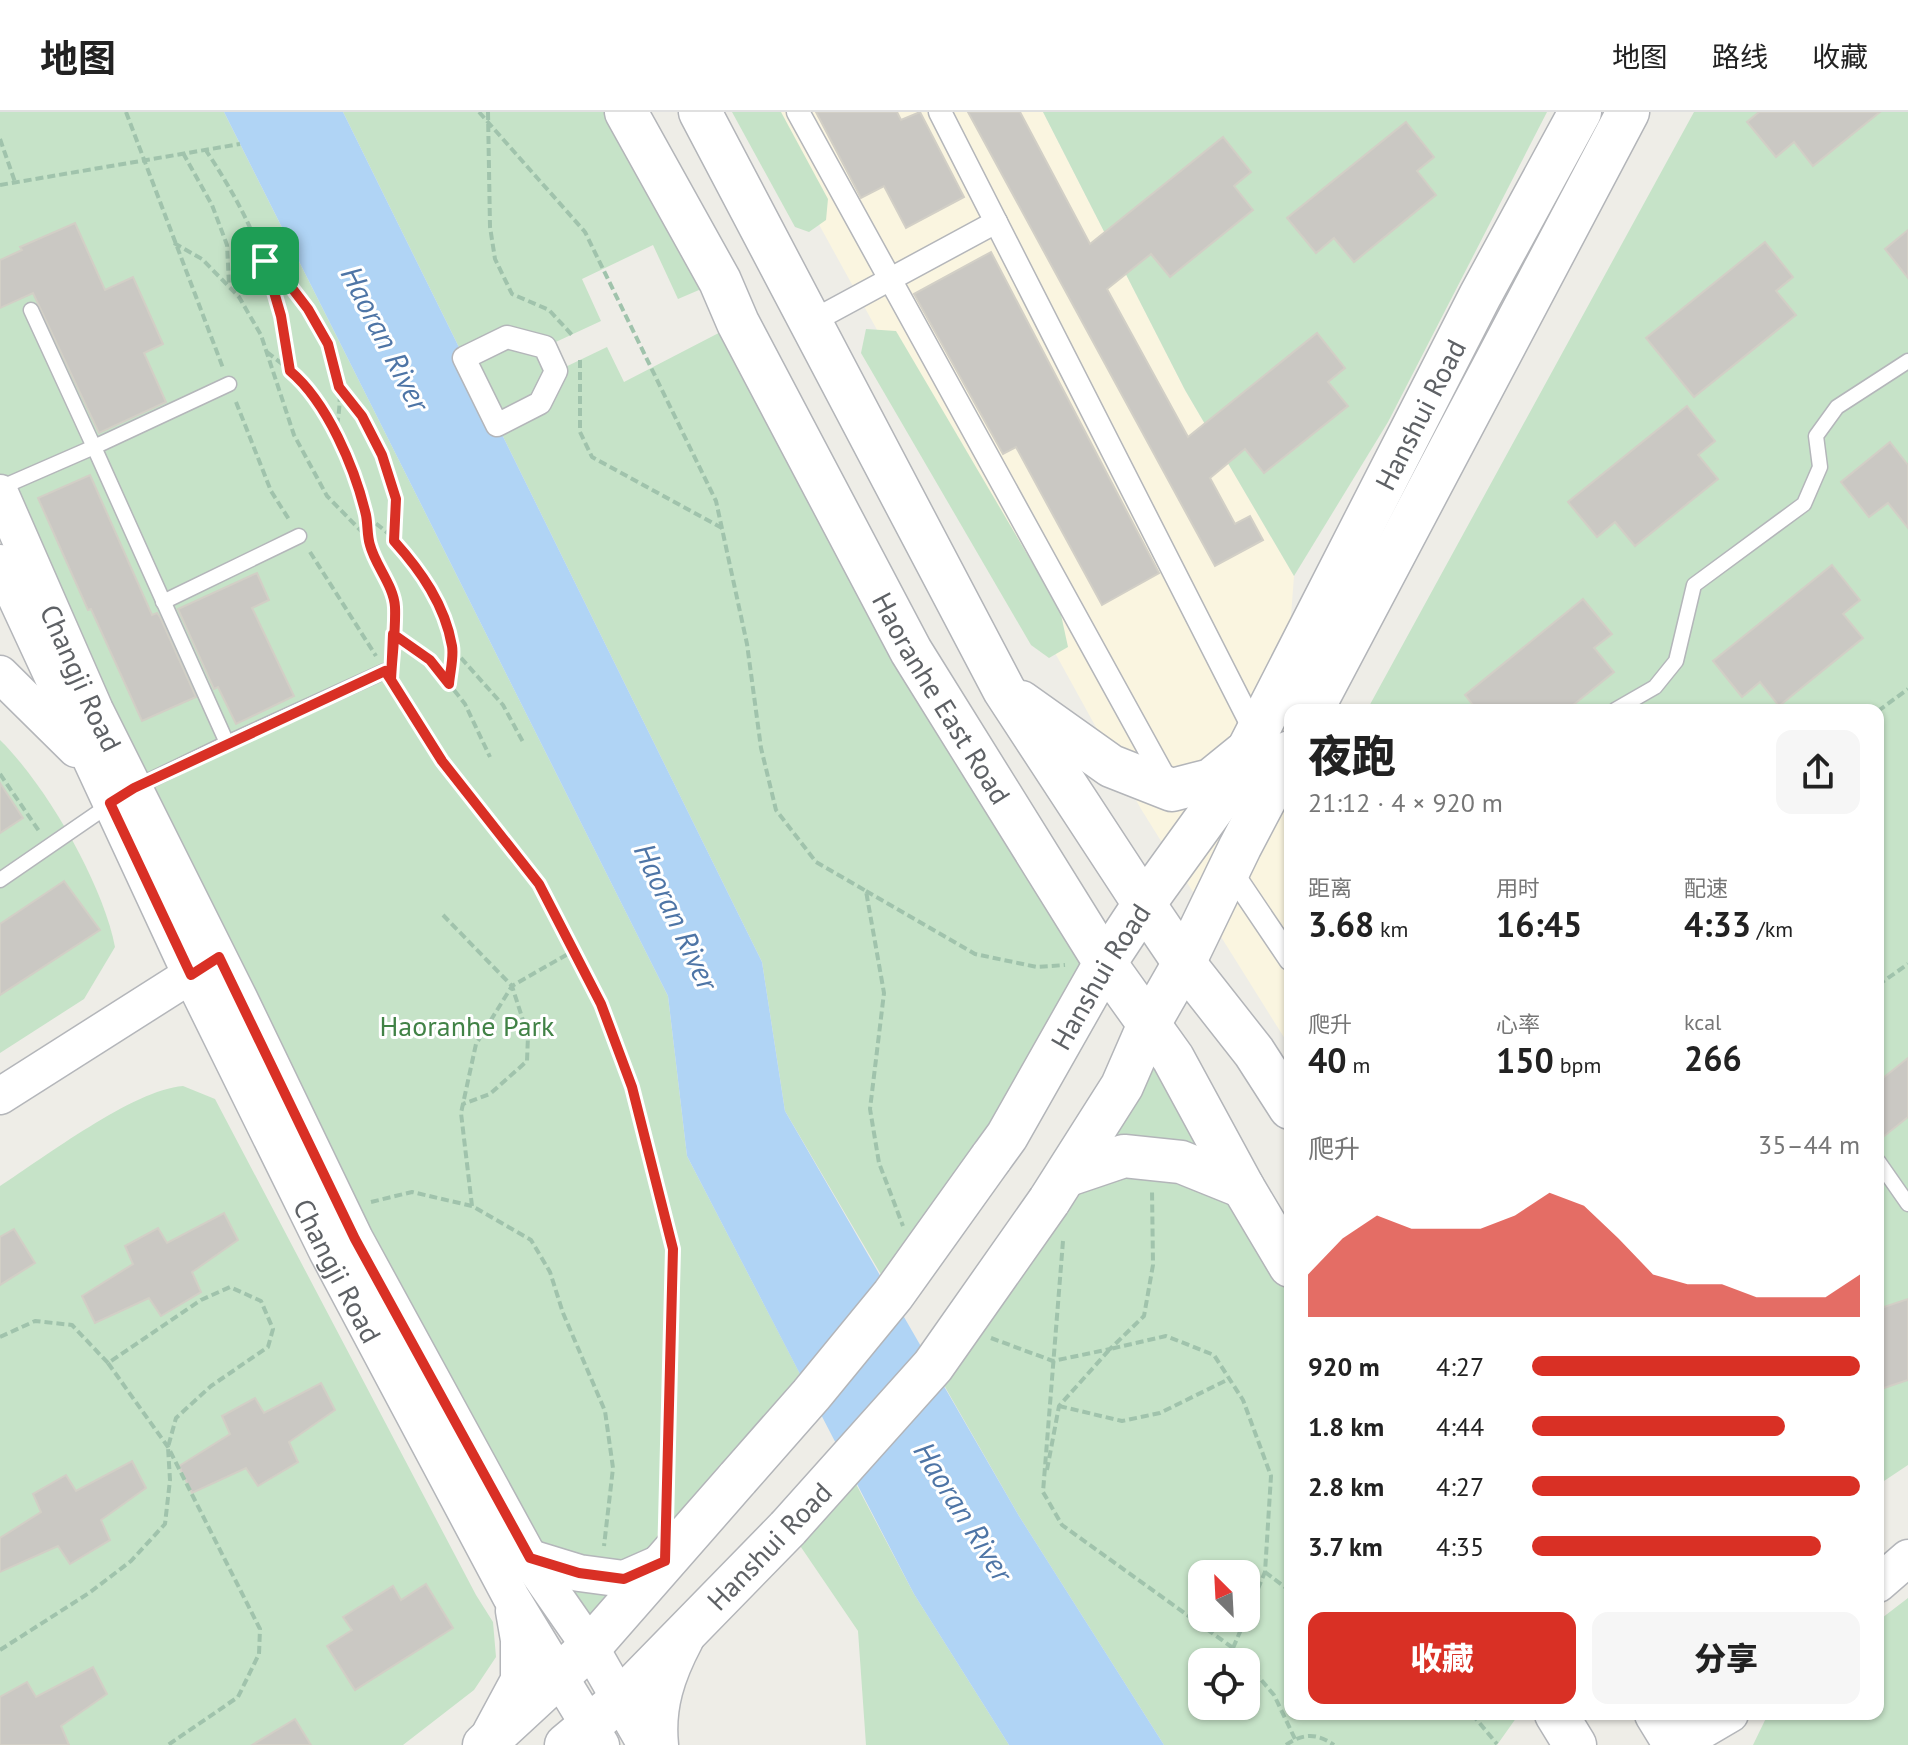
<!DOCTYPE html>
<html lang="zh">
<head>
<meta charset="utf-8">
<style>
	:root { --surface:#fff; --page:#f6f6f6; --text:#222; --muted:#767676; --line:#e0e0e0; --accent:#d93025 }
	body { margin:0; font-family:"PT Sans","Noto Sans SC",sans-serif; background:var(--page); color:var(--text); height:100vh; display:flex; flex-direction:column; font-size:30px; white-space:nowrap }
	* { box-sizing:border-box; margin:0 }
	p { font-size:26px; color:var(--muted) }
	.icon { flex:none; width:44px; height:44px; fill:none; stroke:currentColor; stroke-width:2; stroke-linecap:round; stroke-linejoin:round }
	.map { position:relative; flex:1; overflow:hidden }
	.panel { position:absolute; left:1284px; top:592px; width:600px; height:1016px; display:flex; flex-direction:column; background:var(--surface); border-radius:16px; box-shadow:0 2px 6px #0004 }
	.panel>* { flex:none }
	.needle { width:52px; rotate:336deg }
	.controls { position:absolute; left:1188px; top:1448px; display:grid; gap:16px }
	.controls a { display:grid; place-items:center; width:72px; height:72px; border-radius:16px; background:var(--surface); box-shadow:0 2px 6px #0004; font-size:40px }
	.pin { position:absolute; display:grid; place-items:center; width:68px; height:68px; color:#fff; margin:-34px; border-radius:16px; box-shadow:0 4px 12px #0006 }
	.round { display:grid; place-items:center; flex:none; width:84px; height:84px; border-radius:16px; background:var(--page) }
	.summary { display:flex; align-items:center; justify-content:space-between; height:136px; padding:0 24px }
	h1 { font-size:44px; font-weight:800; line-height:60px }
	.metrics { display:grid; grid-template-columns:repeat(3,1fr); gap:12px; height:136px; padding:8px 24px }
	.metrics div { display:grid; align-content:center }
	.metrics b { font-size:34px; font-weight:800 }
	.metrics small { font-size:22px; font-weight:400 }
	.metrics p { font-size:22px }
	.chart { height:224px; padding:16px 24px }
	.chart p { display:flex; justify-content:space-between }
	.chart svg { width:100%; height:144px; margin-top:8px; fill:var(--accent); opacity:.7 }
	.cta { display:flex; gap:16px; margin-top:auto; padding:16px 24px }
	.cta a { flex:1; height:92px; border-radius:16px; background:var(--accent); color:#fff; font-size:32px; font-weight:800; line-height:92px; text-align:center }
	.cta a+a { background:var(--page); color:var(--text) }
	ul { padding:0 24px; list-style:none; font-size:26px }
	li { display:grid; grid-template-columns:128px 96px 1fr; align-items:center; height:60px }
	li i { height:20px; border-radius:10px; background:var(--accent) }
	header { display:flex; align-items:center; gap:48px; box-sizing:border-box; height:112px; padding:0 40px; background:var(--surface); border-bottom:2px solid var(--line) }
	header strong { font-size:38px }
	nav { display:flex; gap:44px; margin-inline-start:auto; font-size:28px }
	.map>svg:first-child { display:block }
	.commercial { fill:#faf5e0 }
	.green { fill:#c6e3c8; fill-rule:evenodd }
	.water { fill:#b0d4f5 }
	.building { fill:#cac8c3; stroke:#d2cfc6; stroke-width:2 }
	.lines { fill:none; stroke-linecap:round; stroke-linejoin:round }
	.service-casing { stroke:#b4b6ba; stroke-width:17 }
	.pedestrian-casing { stroke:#b4b6ba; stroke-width:25 }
	.tertiary-casing { stroke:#b4b6ba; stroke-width:39 }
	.secondary-casing { stroke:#b3b5b9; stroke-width:45 }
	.path { stroke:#a0c3ac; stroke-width:4; stroke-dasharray:8 4; stroke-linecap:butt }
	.service { stroke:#fff; stroke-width:14 }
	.pedestrian { stroke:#fff; stroke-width:22 }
	.tertiary { stroke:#fff; stroke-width:36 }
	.secondary { stroke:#fff; stroke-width:42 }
	.secondary-bridge-casing { stroke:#b3b5b9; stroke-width:45; stroke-linecap:butt }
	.secondary-bridge { stroke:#fff; stroke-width:42 }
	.route-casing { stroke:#fff; stroke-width:16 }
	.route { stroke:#d93025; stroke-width:10 }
	.labels { text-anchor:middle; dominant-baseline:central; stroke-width:6; stroke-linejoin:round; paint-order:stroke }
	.street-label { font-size:28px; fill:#5e6165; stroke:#fff }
	.park-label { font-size:28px; fill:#418246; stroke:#fff }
	.water-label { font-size:30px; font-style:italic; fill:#4e75a6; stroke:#fff }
</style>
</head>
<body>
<header>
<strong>地图</strong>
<nav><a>地图</a><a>路线</a><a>收藏</a></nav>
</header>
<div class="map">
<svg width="1908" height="1633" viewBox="0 0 1908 1633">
	<rect width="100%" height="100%" fill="#eeede7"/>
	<!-- commercial -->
	<polygon class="commercial" points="757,0 1043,0 1185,278 1294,464 1290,518 1343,598 1290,598 1290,935 1141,697"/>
	<!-- green -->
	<g class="green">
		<polygon points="0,0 224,0 668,884 687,1044 811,1283 590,1535 533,1453 0,381"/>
		<polygon points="343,0 626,0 720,169 678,187 653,133 582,167 601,209 545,235 557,259 607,235 624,270 738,211 1105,851 893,1183 785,999 762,850"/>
		<polygon points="732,0 781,0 828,87 826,108 809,120 795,115"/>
		<polygon points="1043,0 1547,0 1388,310 1294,464 1185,278"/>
		<polygon points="1694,0 1908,0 1908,1353 1878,1373 1878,598 1367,598"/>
		<polygon points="866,217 896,219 1060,498 1068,535 1049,546 1031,533 861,241"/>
		<path d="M0 628C46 673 103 772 115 835L84 887 0 941Z"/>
		<path d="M1149 912 1290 1154V1602H1519L1497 1633H1164L1019 1404 933 1254ZM1202 1462H1246V1506H1202ZM1202 1550H1246V1594H1202Z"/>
		<path d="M183 974 215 987 476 1483 493 1510 496 1545 474 1578 403 1633H0V1074C45 1045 133 978 183 974Z"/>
		<polygon points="846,1353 914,1482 1009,1633 866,1633 858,1519 788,1416"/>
		<polygon points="1908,1486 1908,1633 1753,1633 1768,1602 1878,1602 1878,1509"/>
	</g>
	<!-- water -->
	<polygon class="water" points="224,0 343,0 762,850 785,999 1019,1404 1164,1633 1009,1633 914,1482 687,1044 668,884"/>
	<!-- building -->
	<g class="building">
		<polygon points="816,0 897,0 901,8 920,0 964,85 906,116 884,74 861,86"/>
		<polygon points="968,0 1020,0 1090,132 1223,25 1251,60 1234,74 1253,98 1170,165 1151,142 1107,177 1188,325 1317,221 1345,256 1328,270 1348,294 1264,361 1245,337 1210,366 1235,412 1250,404 1263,428 1215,454"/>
		<polygon points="1759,0 1880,0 1813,54 1794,30 1776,45 1747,10"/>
		<polygon points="1406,10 1434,45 1417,59 1436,83 1354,150 1334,126 1316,141 1287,106"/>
		<polygon points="75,111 105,178 133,165 163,232 144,241 166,290 99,321 33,181 0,196 0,148 22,138 20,135"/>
		<polygon points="1908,118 1908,166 1885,137"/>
		<polygon points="1765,130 1793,165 1776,179 1796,203 1694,285 1646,226"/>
		<polygon points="991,140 1159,461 1102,493 1016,335 1003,342 914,182"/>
		<polygon points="1687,294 1715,329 1698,343 1718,367 1635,434 1615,410 1597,425 1568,390"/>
		<polygon points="1890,330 1908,353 1908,416 1888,391 1869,405 1841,370"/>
		<polygon points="90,363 152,503 157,501 160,505 196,585 142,609 91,497 88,498 38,386"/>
		<polygon points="1832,453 1860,488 1843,502 1863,526 1779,594 1760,570 1742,585 1713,549"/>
		<polygon points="257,461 269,488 252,496 294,584 236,612 218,575 214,577 178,497"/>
		<polygon points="1583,487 1612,522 1594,536 1614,560 1567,598 1477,598 1465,583"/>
		<polygon points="0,671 23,706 0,721"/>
		<polygon points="64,769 100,818 0,883 0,812"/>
		<polygon points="1908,946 1908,1005 1878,1029 1878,970"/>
		<polygon points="224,1101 238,1128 192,1160 201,1180 161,1204 149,1186 95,1211 82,1184 133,1152 125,1134 158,1116 167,1131"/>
		<polygon points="14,1117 35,1151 0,1173 0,1125"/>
		<polygon points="1908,1187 1908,1268 1878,1278 1878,1197"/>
		<polygon points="321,1271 335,1298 289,1330 298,1350 258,1374 246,1356 192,1381 179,1354 230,1322 222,1304 255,1286 264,1301"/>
		<polygon points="132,1349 146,1376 101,1408 110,1428 70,1452 58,1434 0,1460 0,1426 41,1400 33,1382 66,1363 76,1379"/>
		<polygon points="426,1472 453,1516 355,1578 327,1534 352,1518 343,1505 393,1474 401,1488"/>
		<polygon points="93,1555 107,1582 61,1614 69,1633 0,1633 0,1585 27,1570 36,1585"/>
		<polygon points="295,1607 311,1633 252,1633"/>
	</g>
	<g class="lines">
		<defs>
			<g id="service">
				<polyline points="0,376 94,335 31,198"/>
				<polyline points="163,490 299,424"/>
				<polyline points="1615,598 1655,575 1676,549 1694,473 1804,392 1820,355 1816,324 1837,295 1908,249"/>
				<polyline points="227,631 385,559"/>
				<polyline points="136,675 227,631 94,335 229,272"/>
				<polyline points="0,768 112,691"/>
				<polyline points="1878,1049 1908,1092"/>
			</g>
			<g id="pedestrian">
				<polyline points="798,0 1169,674"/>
				<polyline points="940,0 1256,621"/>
				<polyline points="811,210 996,110"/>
				<polygon points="507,225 545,235 556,259 540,291 497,313 464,246"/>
				<polyline points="1230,758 1290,847"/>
			</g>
			<g id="tertiary">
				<path id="s1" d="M0 381 95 598 239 886 355 1127 533 1453 590 1535 646 1633"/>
				<path id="s2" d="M0 451 191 863 327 1139 511 1485 601 1633"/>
				<polyline points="0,562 76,637"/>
				<polyline points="0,984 211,850"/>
				<polyline points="530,1446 579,1461 624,1467 665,1449"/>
				<polyline points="1878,1472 1908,1446"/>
				<polyline points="491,1620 519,1568 519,1528 514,1499"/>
				<path d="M660 1633C656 1594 667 1562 685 1528"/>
				<polyline points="1677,1633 1730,1602"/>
			</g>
			<g id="secondary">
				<path id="s3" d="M626 0 720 169 738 211 911 539 1105 851 1173 946 1243 1075 1290 1154"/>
				<polyline points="700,0 1004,578 1144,792 1184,851 1254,940 1290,996"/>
				<polyline points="1021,590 1111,654 1172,678 1211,668 1243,642"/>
				<polyline points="1312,598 1628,0"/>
				<path id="s4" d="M991 1046 1007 1024 1105 851 1144 792 1230 673 1480 184 1580 0"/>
				<polyline points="1068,1063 1124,1044 1181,1050 1243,1075"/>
				<polyline points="1049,1089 1122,974 1149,912 1184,851 1240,735 1290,640"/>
				<polyline points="1556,1602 1575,1633"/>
				<polyline points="1656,1602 1675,1633"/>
				<polyline points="484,1633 590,1535 738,1366"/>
				<polyline points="566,1633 621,1587 788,1416"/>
			</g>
		</defs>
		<!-- service casing -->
		<use href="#service" class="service-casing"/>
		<!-- pedestrian casing -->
		<use href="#pedestrian" class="pedestrian-casing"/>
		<!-- tertiary casing -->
		<use href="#tertiary" class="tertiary-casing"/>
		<!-- secondary casing -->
		<use href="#secondary" class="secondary-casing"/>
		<!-- path -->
		<g class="path">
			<polyline points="126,0 223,256"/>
			<polyline points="479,0 585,120 716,389 747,532 761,636 776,698 816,750 866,779 884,881 870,997 879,1051 903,1114"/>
			<polyline points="488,0 490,115 495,147 512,182 549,198 572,223"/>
			<polyline points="0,27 15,70"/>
			<path d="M205 37C256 113 276 169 290 259"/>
			<polyline points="183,41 212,93 227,133 229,173"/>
			<polyline points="0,73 240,32"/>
			<polyline points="174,131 202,147 239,185 261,223 294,323 327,384 365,423 395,492 392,542"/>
			<path d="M265 149C302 182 334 226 339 277 341 291 338 306 336 321"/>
			<path d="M267 240C278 249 291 258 300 269 337 313 362 370 369 427"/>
			<polyline points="580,248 580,320 592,345 722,416"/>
			<path d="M339 275C364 307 388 345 395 386 398 399 394 416 394 429"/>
			<polyline points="236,290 271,379 290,409"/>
			<path d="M366 405C406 428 445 489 452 534 454 546 450 560 449 572"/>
			<polyline points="310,440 376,544"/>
			<polyline points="393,522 430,548 465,592 490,645"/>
			<polyline points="453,537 503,593 523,630"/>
			<polyline points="395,576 442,649 539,772 601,892 632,975 673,1137 666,1398"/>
			<polyline points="1878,599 1908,577"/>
			<polyline points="0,662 39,719"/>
			<polyline points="866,779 975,842 1037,855 1065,853"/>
			<polyline points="443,803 512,874 528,924 527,949 490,982 463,992"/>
			<polyline points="1878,873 1908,852"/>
			<polyline points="371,1090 412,1080 472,1094 531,1128 550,1160 563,1201 605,1299 613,1356 604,1434"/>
			<polyline points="472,1094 461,1001 476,932 512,874 573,839"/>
			<polyline points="1063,1129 1043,1380 1062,1413 1233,1536 1246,1550"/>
			<polyline points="0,1225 35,1209 72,1213 108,1251 201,1188 230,1175 261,1189 273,1217 268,1235 211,1274 176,1306 168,1335 170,1368 165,1412 131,1449 89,1481 0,1538"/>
			<polyline points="991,1226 1053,1249 1110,1237 1144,1204 1153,1153 1152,1077"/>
			<polyline points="108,1251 168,1335 260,1517 259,1542 238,1585 168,1633"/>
			<polyline points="1059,1294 1122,1309 1160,1301 1229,1267"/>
			<polyline points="1047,1358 1059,1294 1110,1237 1166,1224 1214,1243 1243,1288 1271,1364 1265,1460 1246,1505"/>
			<polyline points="1265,1460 1290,1479"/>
			<polyline points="1233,1536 1246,1506"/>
			<polyline points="1246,1550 1274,1583 1295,1627"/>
			<polyline points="1472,1602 1497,1632"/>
			<path d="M1286 1633C1303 1621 1317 1621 1334 1633"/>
		</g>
		<!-- service -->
		<use href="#service" class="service"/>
		<!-- pedestrian -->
		<use href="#pedestrian" class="pedestrian"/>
		<!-- tertiary -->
		<use href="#tertiary" class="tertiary"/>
		<!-- secondary -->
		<use href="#secondary" class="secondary"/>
		<defs>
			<g id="secondary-bridge">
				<polyline points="738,1366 811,1283 893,1183 991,1046"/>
				<polyline points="788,1416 933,1254 1049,1089"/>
			</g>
		</defs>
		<!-- secondary-bridge casing -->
		<use href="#secondary-bridge" class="secondary-bridge-casing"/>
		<!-- secondary-bridge -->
		<use href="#secondary-bridge" class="secondary-bridge"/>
	</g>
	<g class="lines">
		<defs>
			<path id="route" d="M265 149 281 204 290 259C327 290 355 356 366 403 368 413 367 424 370 433 375 453 394 474 395 495 396 519 392 544 391 568L385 559 134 676 110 691 191 863 219 845 355 1127 530 1446 579 1461 624 1467 665 1449 673 1137 632 975 601 892 539 772 442 649 391 568 393 522 430 548 449 572C450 560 454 545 452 534 445 493 421 459 394 429L396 387 382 343 362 304 339 275 328 232 308 197 285 167 265 149"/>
		</defs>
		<!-- route casing -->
		<use href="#route" class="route-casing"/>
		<!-- route -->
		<use href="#route" class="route"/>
	</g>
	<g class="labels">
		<!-- street labels -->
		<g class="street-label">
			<text stroke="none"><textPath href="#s4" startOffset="860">Hanshui Road</textPath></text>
			<text stroke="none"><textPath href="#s1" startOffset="202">Changji Road</textPath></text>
			<text stroke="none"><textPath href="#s3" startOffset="666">Haoranhe East Road</textPath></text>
			<text stroke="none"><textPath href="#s4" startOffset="212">Hanshui Road</textPath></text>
			<text stroke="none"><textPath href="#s2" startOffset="784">Changji Road</textPath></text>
			<text transform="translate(769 1434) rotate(-46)">Hanshui Road</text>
		</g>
		<!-- park labels -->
		<g class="park-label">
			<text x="467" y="913">Haoranhe Park</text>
		</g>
		<!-- water labels -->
		<g class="water-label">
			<text transform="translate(386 226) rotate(63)">Haoran River</text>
			<text transform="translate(677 804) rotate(65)">Haoran River</text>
			<text transform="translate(964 1399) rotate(58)">Haoran River</text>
		</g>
	</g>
</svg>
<div class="controls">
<a><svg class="needle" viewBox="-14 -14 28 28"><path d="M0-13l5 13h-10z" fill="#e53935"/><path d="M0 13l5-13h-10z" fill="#767676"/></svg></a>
<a><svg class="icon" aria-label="locate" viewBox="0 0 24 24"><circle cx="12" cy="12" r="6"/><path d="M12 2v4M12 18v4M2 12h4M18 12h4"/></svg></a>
</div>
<div class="pin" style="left:265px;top:149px;background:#1e9e55"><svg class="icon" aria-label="arrive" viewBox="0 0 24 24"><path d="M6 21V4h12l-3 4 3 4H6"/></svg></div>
<section class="panel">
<div class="summary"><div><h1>夜跑</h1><p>21:12 · 4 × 920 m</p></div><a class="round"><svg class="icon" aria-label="share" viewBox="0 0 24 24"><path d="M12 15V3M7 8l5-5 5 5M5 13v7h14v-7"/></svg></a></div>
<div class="metrics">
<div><p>距离</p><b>3.68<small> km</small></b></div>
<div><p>用时</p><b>16:45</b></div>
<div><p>配速</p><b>4:33<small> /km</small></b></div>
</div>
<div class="metrics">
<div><p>爬升</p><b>40<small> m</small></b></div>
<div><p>心率</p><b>150<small> bpm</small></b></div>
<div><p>kcal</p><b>266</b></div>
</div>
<div class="chart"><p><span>爬升</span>35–44 m</p>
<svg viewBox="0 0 160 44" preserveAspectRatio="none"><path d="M0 44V31L10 20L20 13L30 17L40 17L50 17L60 13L70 6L80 10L90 20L100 31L110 34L120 34L130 38L140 38L150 38L160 31V44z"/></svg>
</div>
<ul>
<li><b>920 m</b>4:27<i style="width:100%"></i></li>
<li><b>1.8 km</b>4:44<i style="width:77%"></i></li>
<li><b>2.8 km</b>4:27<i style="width:100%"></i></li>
<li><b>3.7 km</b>4:35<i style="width:88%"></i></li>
</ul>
<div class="cta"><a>收藏</a><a>分享</a></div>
</section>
</div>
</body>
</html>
